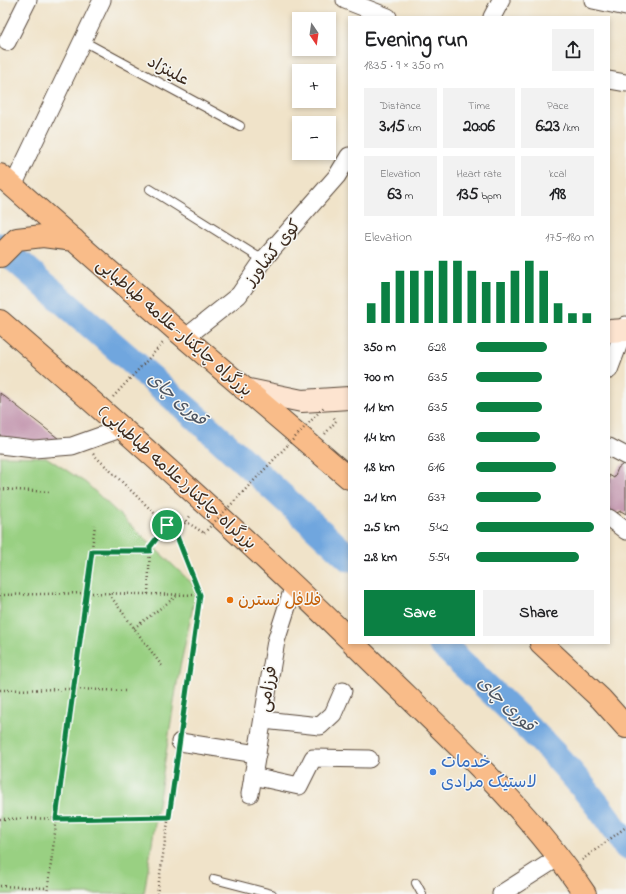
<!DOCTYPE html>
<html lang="en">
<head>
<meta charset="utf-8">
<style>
	:root { --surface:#fff; --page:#f2f2f2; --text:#202124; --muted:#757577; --accent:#0b8043 }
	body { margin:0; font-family:"Indie Flower","Playpen Sans Arabic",sans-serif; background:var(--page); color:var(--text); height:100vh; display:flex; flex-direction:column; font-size:15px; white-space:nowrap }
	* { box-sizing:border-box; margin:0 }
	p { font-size:13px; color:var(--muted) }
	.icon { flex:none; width:22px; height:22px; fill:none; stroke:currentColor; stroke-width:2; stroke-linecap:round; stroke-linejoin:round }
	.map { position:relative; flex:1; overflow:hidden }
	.panel { position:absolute; left:348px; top:16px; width:262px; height:628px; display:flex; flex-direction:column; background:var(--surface); border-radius:0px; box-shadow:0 2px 6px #0003 }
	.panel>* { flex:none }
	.needle { width:26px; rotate:167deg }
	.buttons { position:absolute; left:292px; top:12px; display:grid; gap:8px }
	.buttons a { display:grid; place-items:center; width:44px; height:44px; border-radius:0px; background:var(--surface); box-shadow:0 2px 6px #0003; font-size:20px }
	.pin { position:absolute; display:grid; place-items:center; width:34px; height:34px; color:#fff; margin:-17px; border:2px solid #fff; border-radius:50%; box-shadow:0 1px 4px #0007 }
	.round { display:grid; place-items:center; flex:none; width:42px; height:42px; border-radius:0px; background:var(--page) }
	.overview { display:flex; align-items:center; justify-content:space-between; height:68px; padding:0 16px }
	h1 { font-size:22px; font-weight:700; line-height:30px }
	.stats { display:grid; grid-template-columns:repeat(3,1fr); gap:6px; height:68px; padding:4px 16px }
	.stats div { display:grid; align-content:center; border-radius:0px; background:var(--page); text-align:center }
	.stats b { font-size:17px; font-weight:700 }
	.stats small { font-size:11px; font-weight:400 }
	.stats p { font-size:11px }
	.chart { height:112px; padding:8px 16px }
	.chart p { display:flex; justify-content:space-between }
	.chart svg { width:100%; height:72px; margin-top:4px; stroke:var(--accent); stroke-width:6 }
	.button { display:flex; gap:8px; margin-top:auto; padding:8px 16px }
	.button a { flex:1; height:46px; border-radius:0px; background:var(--accent); color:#fff; font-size:16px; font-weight:700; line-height:46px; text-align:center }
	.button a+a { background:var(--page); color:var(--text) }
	ul { padding:0 16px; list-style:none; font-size:13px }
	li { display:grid; grid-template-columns:64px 48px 1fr; align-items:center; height:30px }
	li i { height:10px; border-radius:5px; background:var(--accent) }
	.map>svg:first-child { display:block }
	.green { fill:#99d082; stroke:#6a7d50 }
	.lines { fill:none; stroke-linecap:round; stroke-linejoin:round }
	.river { stroke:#70a6de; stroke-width:27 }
	.building { fill:#c59ab1 }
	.service-casing { stroke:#564638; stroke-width:10 }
	.minor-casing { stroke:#564638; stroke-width:19 }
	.secondary-casing { stroke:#564638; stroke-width:24 }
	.trunk-casing { stroke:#564638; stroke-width:24 }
	.path { stroke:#564638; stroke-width:2.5; stroke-dasharray:1 3; stroke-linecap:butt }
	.service { stroke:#fff; stroke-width:8 }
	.minor { stroke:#fff; stroke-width:17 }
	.secondary { stroke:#fde4d0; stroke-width:22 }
	.trunk { stroke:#f9bc89; stroke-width:22 }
	.path-bridge { stroke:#564638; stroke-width:2.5; stroke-dasharray:1 3; stroke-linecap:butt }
	.route-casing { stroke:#fff; stroke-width:8 }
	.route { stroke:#0b8043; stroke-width:5 }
	.food-dot { fill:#e8710a; stroke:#f6f6f2; stroke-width:1.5 }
	.shop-dot { fill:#3f7fe0; stroke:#f6f6f2; stroke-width:1.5 }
	.labels { text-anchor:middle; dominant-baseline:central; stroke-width:3; stroke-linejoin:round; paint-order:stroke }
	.street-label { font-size:17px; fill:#3b2a1e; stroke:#f6f6f2 }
	.food-label { font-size:17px; fill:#c56008; stroke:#f6f6f2; text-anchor:start }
	.shop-label { font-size:17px; fill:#366cbe; stroke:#f6f6f2; text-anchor:start }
	.water-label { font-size:18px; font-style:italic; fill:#4e5561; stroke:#f6f6f2 }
</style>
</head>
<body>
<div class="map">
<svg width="626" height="894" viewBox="0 0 626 894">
	<rect width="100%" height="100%" fill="#f6f6f2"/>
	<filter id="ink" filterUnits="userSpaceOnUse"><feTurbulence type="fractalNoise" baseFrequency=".025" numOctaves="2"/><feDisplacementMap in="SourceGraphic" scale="8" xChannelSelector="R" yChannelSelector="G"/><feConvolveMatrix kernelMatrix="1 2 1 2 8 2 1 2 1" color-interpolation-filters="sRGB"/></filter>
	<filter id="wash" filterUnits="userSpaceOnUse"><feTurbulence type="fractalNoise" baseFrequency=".012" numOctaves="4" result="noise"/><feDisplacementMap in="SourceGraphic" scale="16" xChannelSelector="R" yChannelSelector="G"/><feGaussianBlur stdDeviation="0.9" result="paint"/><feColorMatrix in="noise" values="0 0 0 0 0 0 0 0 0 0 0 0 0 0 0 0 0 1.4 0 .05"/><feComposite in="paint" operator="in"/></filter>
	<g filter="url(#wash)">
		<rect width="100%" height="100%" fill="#f0e3c9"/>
		<!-- green -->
		<polygon class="green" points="0,456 46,457 86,483 197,588 178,677 144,894 0,894"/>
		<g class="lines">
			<!-- river -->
			<g class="river">
				<polyline points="0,246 198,419 349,558"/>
				<path d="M441 643C507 707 577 768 626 846"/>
			</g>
		</g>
		<g id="blocks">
			<!-- building -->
			<g class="building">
				<polygon points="0,393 63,442 0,444"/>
				<polygon points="626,462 626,514 621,511 614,514 609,513 609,475 614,478 618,468"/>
			</g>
		</g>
	</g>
	<g filter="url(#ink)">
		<use href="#blocks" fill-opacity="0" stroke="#564638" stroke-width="1"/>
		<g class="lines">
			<defs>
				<g id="service">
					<polyline points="83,41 240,126"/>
					<polyline points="150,189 263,260"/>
					<polyline points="214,879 272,894"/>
					<polyline points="416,883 422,894"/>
				</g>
				<g id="minor">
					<polyline points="345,0 388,17"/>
					<polyline points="593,0 626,7"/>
					<polyline points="492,17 501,0"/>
					<polyline points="7,42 28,0"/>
					<polyline points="609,80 626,83"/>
					<polyline points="13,186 102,0"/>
					<polyline points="185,338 239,295 263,260 337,176 349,156"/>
					<polyline points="609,370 626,325"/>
					<polyline points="0,445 34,449 72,446 123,428"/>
					<polyline points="609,447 626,456"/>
					<polyline points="609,518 626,531"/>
					<polyline points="263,720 320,726 333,714 343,691"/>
					<polyline points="180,742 257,754"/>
					<polyline points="253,776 299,786 313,758 369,759"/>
					<polyline points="250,794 276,641 294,585"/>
					<polyline points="501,894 559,857"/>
				</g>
				<g id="secondary">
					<polyline points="609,331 626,330"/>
					<polyline points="244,389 302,401 349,398"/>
				</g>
				<g id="trunk">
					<polyline points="0,175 176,330 349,478"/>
					<polyline points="0,256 17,239 43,236 74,240"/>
					<path d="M0 321C119 424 237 529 349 639"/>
					<path d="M353 643C433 723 522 799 585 894"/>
					<polyline points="541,643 601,699 626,727"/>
				</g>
			</defs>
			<!-- service casing -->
			<use href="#service" class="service-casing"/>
			<!-- minor casing -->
			<use href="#minor" class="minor-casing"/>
			<!-- secondary casing -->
			<use href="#secondary" class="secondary-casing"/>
			<!-- trunk casing -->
			<use href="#trunk" class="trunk-casing"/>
			<!-- path -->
			<g class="path">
				<polyline points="113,397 164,342"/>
				<polyline points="325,434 336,421 333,416"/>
				<polyline points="93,454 176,534"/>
				<polyline points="0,489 51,492"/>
				<polyline points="185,521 204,533"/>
				<polyline points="92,551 150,551"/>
				<polyline points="109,594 162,666"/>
				<polyline points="148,594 150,547 167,525"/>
				<polyline points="0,595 86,593 199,595"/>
				<polyline points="134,628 178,595"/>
				<polyline points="0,690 74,689 127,691"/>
				<polyline points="182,727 200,595 176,534 191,515"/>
				<polyline points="0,819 169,817"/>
				<polyline points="582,860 626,827"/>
				<polyline points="0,886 47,888"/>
				<polyline points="47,894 95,525"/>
				<polyline points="157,894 178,756"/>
			</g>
			<!-- service -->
			<use href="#service" class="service"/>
			<!-- minor -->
			<use href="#minor" class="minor"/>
			<!-- secondary -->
			<use href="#secondary" class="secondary"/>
			<!-- trunk -->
			<use href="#trunk" class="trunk"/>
			<!-- path-bridge -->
			<polyline class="path-bridge" points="204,533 324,407"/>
		</g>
	</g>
	<g class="lines" filter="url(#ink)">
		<defs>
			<polygon id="route" points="167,525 176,534 200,595 169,817 56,819 92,551 150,551 150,547"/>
		</defs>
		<!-- route casing -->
		<use href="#route" class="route-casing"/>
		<!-- route -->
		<use href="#route" class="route"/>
	</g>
	<!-- markers -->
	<circle class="food-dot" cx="230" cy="600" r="4"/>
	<circle class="shop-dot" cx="433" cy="772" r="4"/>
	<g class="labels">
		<!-- street labels -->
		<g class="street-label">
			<text transform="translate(168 71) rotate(28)">علینژاد</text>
			<text transform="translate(273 253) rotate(-51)">کوی کشاورز</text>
			<text transform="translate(174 328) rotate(41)">بزرگراه چایکنار-علامه طباطبایی</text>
			<text transform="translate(177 478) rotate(42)">بزرگراه چایکنار(علامه طباطبایی)</text>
			<text transform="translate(268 689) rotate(-80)">فرزامی</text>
		</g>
		<!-- food labels -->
		<g class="food-label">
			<text x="238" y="600">فلافل نسترن</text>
		</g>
		<!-- shop labels -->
		<g class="shop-label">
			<text x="441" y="762">خدمات<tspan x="441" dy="20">لاستیک مرادی</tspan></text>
		</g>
		<!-- water labels -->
		<g class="water-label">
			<text transform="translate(176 400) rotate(41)">قوری چای</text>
			<text transform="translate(505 705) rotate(44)">قوری چای</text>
		</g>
	</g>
</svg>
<div class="buttons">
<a><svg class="needle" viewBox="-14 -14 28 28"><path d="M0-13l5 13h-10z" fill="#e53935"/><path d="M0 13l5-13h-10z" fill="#757577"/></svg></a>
<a>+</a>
<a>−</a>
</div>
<div class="pin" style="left:167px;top:525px;background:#1e9e55"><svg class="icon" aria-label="arrive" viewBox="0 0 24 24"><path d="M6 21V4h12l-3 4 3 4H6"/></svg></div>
<section class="panel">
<div class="overview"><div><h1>Evening run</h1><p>18:35 · 9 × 350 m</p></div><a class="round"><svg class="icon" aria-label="share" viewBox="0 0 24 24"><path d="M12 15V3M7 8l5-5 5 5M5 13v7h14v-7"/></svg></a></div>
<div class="stats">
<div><p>Distance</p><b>3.15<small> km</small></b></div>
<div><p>Time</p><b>20:06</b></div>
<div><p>Pace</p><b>6:23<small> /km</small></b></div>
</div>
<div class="stats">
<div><p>Elevation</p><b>63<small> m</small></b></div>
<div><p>Heart rate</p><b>135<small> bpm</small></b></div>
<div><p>kcal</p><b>198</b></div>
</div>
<div class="chart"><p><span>Elevation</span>175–180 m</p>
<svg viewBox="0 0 160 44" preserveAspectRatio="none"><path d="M5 44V32M15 44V19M25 44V12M35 44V12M45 44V12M55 44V6M65 44V6M75 44V12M85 44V19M95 44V19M105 44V12M115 44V6M125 44V12M135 44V32M145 44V38M155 44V38"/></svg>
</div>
<ul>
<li><b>350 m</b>6:28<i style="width:60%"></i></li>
<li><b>700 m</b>6:35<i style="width:56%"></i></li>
<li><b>1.1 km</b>6:35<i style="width:56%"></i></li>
<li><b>1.4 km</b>6:38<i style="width:54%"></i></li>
<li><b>1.8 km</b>6:16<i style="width:68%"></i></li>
<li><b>2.1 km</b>6:37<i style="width:55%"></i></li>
<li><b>2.5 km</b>5:42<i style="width:100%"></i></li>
<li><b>2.8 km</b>5:54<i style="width:87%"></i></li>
</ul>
<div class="button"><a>Save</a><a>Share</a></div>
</section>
</div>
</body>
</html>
